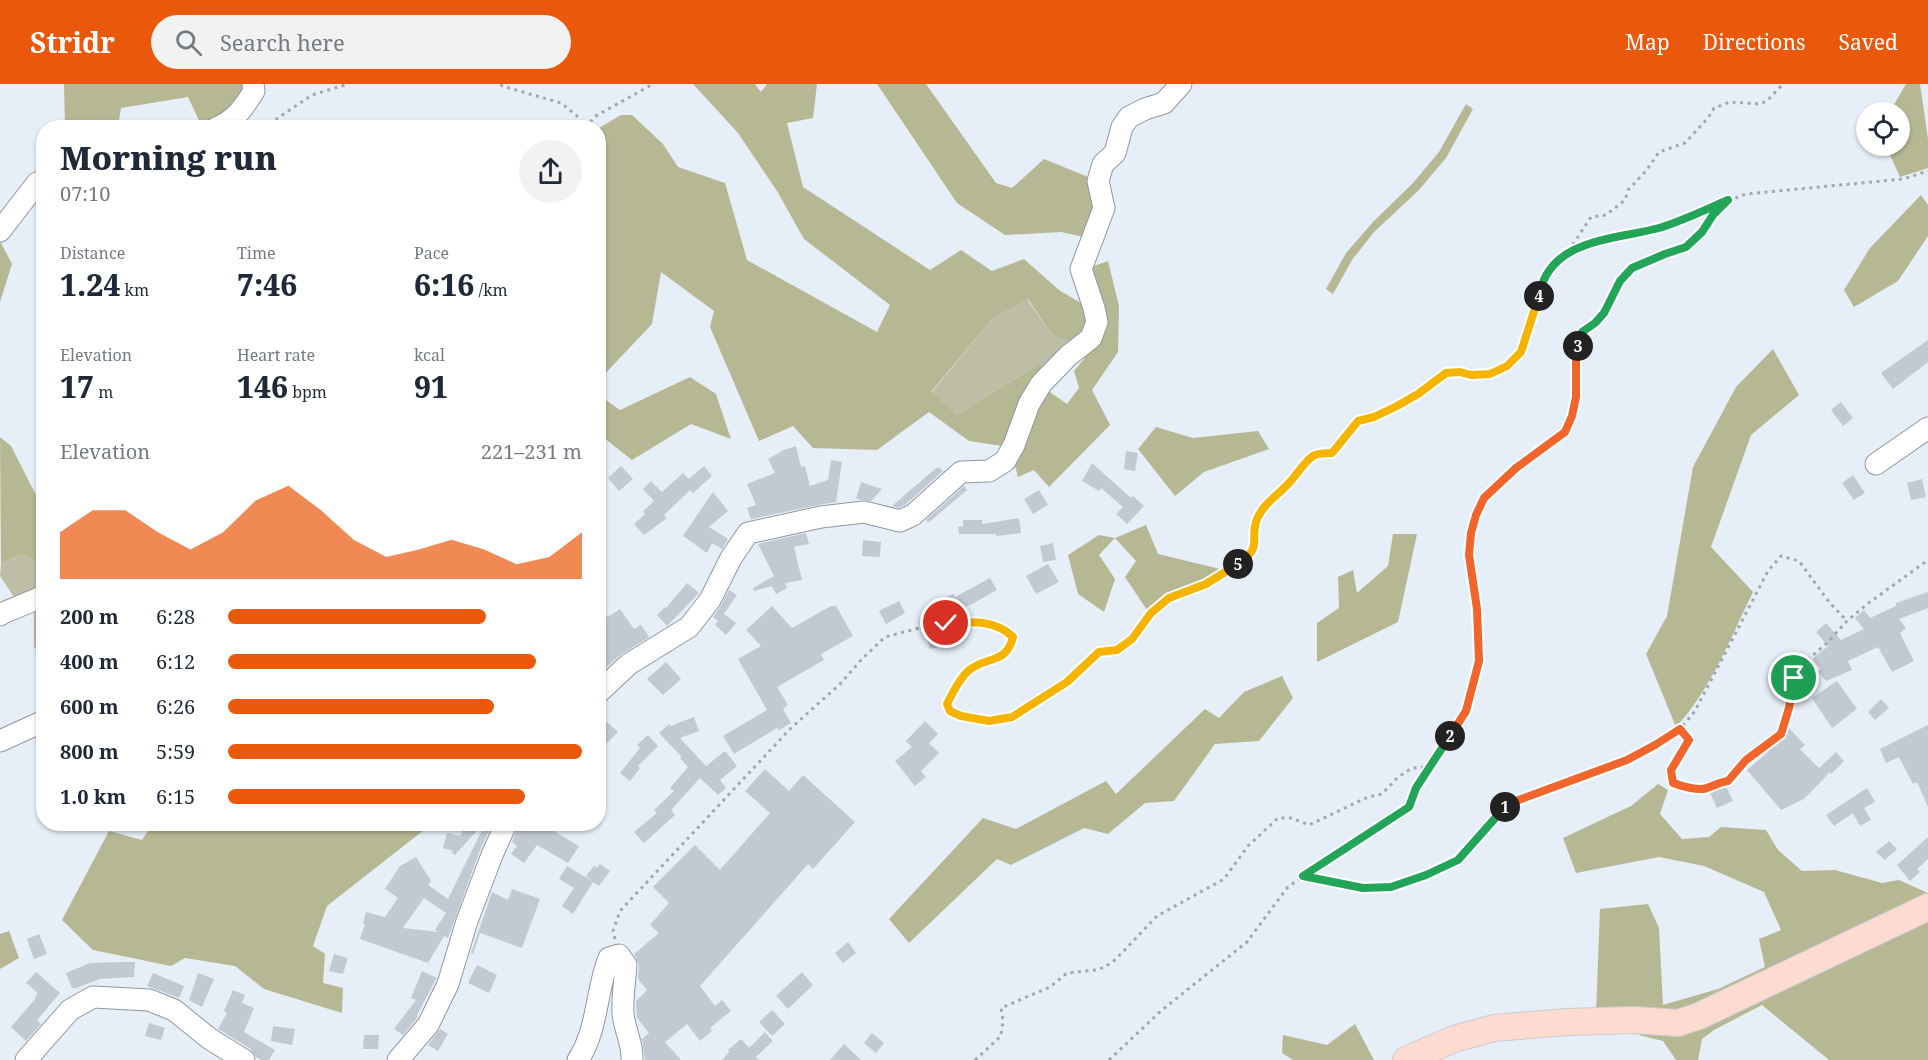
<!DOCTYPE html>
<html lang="en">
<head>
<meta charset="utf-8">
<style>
	:root { --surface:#fff; --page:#f2f2f3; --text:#1f2937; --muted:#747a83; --accent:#ea580c }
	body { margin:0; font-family:"Noto Serif",serif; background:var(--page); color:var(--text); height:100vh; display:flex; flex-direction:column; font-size:22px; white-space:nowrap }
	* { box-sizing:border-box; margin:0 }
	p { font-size:20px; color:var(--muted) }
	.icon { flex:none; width:33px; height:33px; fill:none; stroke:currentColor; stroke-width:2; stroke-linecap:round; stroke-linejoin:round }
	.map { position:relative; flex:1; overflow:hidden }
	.sheet { position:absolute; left:36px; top:36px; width:570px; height:711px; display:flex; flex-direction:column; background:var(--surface); border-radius:24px; box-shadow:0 2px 4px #0004 }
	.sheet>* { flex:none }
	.tools { position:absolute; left:1856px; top:18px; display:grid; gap:12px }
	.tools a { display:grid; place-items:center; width:54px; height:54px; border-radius:50%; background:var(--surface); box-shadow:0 2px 4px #0004; font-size:30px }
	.pin { position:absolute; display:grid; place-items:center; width:51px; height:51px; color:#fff; margin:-26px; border:3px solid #fff; border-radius:50%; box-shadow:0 2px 6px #0007 }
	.km { position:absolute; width:30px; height:30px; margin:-15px; border-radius:50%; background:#222; color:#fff; font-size:16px; line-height:30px; text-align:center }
	.round { display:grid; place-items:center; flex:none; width:63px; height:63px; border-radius:32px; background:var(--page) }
	.summary { display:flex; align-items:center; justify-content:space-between; height:102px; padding:0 24px }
	h1 { font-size:33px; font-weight:800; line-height:45px }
	.figures { display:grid; grid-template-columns:repeat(3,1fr); gap:9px; height:102px; padding:6px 24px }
	.figures div { display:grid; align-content:center }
	.figures b { font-size:30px; font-weight:800 }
	.figures small { font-size:16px; font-weight:400 }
	.figures p { font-size:16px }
	.chart { height:168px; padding:12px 24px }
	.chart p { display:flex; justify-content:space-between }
	.chart svg { width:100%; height:108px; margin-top:6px; fill:var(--accent); opacity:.7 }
	ul { padding:0 24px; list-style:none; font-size:20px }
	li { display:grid; grid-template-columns:96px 72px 1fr; align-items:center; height:45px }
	li i { height:15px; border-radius:8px; background:var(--accent) }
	header { display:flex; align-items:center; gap:36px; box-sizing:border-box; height:84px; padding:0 30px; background:var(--accent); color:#fff }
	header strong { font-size:28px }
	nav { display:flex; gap:33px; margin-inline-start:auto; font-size:21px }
	.search { width:420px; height:54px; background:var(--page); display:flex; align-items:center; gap:15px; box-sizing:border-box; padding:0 21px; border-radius:33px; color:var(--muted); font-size:22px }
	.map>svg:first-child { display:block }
	.green { fill:#bdbea5 }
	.forest { fill:#b6b894 }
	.building { fill:#c1c9d2; fill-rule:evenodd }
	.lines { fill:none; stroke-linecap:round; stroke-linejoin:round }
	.minor-casing { stroke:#8f97a0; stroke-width:23 }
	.major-casing { stroke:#cacbcc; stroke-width:28 }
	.path { stroke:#a0a7ae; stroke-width:3; stroke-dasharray:3 4.5; stroke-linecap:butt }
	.minor { stroke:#fff; stroke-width:21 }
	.major { stroke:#fedbd0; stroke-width:26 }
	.split-1-casing { stroke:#fff; stroke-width:12 }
	.split-2-casing { stroke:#fff; stroke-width:12 }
	.split-3-casing { stroke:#fff; stroke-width:12 }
	.split-4-casing { stroke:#fff; stroke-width:12 }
	.split-5-casing { stroke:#fff; stroke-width:12 }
	.split-6-casing { stroke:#fff; stroke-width:12 }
	.split-1 { stroke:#f0652b; stroke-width:8 }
	.split-2 { stroke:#22a559; stroke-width:8 }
	.split-3 { stroke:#f0652b; stroke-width:8 }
	.split-4 { stroke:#22a559; stroke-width:8 }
	.split-5 { stroke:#f5b400; stroke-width:8 }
	.split-6 { stroke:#f5b400; stroke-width:8 }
</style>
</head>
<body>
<header>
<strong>Stridr</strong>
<div class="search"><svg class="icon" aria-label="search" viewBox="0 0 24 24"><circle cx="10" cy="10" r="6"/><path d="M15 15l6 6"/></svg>Search here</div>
<nav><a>Map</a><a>Directions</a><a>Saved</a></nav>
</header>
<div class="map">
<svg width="1928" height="976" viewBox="0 0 1928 976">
	<rect width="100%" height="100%" fill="#e6eff8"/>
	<!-- green -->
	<g class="green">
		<polygon points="1027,215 1052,251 1079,261 1046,288 1040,279 957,331 931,309 993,234"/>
		<polygon points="21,470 43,480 43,502 16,516 0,492 1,480"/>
		<polygon points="34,520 43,531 43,573 34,563"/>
	</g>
	<!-- forest -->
	<g class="forest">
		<polygon points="64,0 252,0 237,26 207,44 202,43 188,13 121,24 118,43 65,43"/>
		<polygon points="693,0 755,0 761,8 767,0 817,0 813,34 787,39 803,103 930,186 961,166 992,187 1024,175 1059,206 1086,222 1090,240 1079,261 1052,251 1028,215 993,234 931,308 957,331 1040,279 1046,288 1009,363 969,357 929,328 877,366 813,364 793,342 759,357 710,243 714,227 661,188 652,240 599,296 599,44 621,31 632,31 663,60 678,83 725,99 747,176 877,248 890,221 804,155 777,107 738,49"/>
		<polygon points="877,0 926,0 996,99 1012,104 1044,75 1093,95 1097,127 1084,153 1061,148 1005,151 957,119"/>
		<polygon points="1906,0 1920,0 1928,55 1928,84 1900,93 1886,62 1899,62 1899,28 1881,28 1892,24"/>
		<polygon points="1466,20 1473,25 1446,74 1418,107 1374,148 1352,176 1333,210 1326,205 1346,169 1373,138 1413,99 1439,68"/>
		<polygon points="1921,111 1928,121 1928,152 1898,197 1854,223 1844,206 1870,164"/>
		<polygon points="0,157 12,180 0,218"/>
		<polygon points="1108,177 1119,222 1118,268 1092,306 1110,341 1049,403 1034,386 1018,393 1013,374 1047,306 1067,320 1079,304 1074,287 1092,265 1085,185"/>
		<path d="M1773 265 1799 311 1751 351 1711 463 1753 508C1731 553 1710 607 1676 643L1646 570 1667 532 1693 383 1736 303Z"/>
		<polygon points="690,293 716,310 731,355 691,340 632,376 599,350 599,311 620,326"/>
		<polygon points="1156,343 1193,354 1258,347 1269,365 1204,388 1175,412 1138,365"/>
		<polygon points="0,353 11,362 43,425 43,480 21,470 1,480"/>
		<polygon points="1146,441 1158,470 1224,486 1205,498 1167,512 1147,526 1125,493 1136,477 1115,454 1099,471 1115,495 1104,528 1078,510 1068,471 1099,451 1115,454"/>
		<polygon points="1393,450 1417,450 1398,538 1317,578 1317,539 1339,524 1338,493 1353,486 1357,509 1388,482"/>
		<polygon points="1282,592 1293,614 1259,657 1215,660 1174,717 1145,719 1108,750 1084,744 1011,781 997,775 909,859 889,835 983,734 1016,745 1106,697 1116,710 1205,625 1219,634 1244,608"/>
		<polygon points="1658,700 1668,706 1660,730 1682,755 1709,753 1721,743 1766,746 1778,766 1802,787 1835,786 1882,799 1899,796 1928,809 1928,816 1671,931 1596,928 1600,825 1648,820 1659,844 1663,921 1718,905 1765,883 1759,855 1781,846 1764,808 1704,782 1659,773 1576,789 1563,754 1631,722"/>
		<polygon points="153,740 429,740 429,742 327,822 313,862 325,870 323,899 343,904 342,929 264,905 235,882 185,874 171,882 93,866 62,836 109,747 142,756"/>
		<polygon points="1928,838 1928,976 1829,976 1762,921 1714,946 1702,955 1698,976 1676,976 1663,957 1639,951 1642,944 1910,843"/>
		<polygon points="9,847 19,874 0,885 0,850"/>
		<polygon points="1355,940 1374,976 1293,976 1282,969 1283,951 1327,961"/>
	</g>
	<!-- building -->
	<g class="building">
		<polygon points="1928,256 1928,278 1893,305 1881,289"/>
		<polygon points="1841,318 1853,334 1843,342 1831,326"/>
		<polygon points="796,362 801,383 805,382 810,402 828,396 831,376 842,378 836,418 818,421 751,435 747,424 756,421 747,400 775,389 768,375 781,368 781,367"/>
		<polygon points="1126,367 1138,369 1135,387 1124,385"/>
		<polygon points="1092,379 1131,414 1133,412 1144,422 1127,440 1116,430 1123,423 1101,404 1099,407 1082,397"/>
		<polygon points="621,382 633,395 619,407 608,394"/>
		<polygon points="704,382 712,392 693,409 690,406 664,431 667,434 644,451 634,440 645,430 643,427 654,417 643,405 651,397 662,408 683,389 689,395"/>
		<polygon points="936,384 940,384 943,387 906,420 899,424 892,422"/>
		<polygon points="1853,391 1865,409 1854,416 1842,399"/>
		<polygon points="1922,395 1926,413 1911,416 1907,399"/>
		<polygon points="861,398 882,405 871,417 856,415"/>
		<polygon points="964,402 967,406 928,439 926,436"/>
		<polygon points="1039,406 1048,421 1033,430 1024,415"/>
		<polygon points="713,408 728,427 709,443 728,455 722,465 712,459 707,469 683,452"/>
		<polygon points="1019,434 1021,449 996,452 996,450 959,450 958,443 963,442 963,436 982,436 982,440"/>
		<polygon points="806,449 809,460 794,463 802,496 785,499 787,504 776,510 772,502 754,507 753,504 774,492 758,460"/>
		<polygon points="863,456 881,458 880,473 862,472"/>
		<polygon points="1053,459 1056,476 1043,478 1040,462"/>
		<polygon points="1048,480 1059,498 1036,510 1026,492"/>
		<polygon points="990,494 997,506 972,520 955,527 962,557 930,565 926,550 944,546 933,518 954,510 955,513"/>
		<polygon points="687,499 699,509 667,542 657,531 665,523 666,524"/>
		<polygon points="729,506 737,511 721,534 724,530 736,539 726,551 715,541 718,537 713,533 721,522"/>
		<polygon points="1928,508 1928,524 1899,535 1906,544 1900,549 1914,577 1892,588 1878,563 1848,577 1852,586 1826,597 1818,587 1821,585 1812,575 1828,562 1816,548 1826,539 1841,556 1864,545 1855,534 1864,526 1870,534 1896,522 1896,519"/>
		<polygon points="899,517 905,529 886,540 879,527"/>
		<polygon points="598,520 608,533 620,525 634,545 641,541 649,553 620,571 598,591"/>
		<polygon points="772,522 792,544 831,522 836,522 853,552 821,570 824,576 777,603 788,621 783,625 791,639 779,646 777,644 734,670 723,652 767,626 738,575 761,562 746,546"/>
		<polygon points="666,578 681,595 663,611 647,595"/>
		<polygon points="1837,597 1857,625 1832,644 1812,614"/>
		<polygon points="1881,615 1889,624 1875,636 1868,628"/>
		<polygon points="694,633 699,647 680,654 706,682 725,667 737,682 720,696 726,704 718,711 700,694 671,726 675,731 644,759 634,748 657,729 654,726 674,707 670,704 688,683 680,674 682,673 659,649 669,640 671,642"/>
		<polygon points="925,637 938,650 929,659 939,669 921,687 926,693 915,702 895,677 912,663 906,657"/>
		<polygon points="607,638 618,648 605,661 598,655 598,646"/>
		<polygon points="1928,641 1928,723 1917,698 1913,700 1899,673 1886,679 1880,665"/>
		<polygon points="1788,643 1805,661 1800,665 1819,684 1836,668 1844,677 1831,690 1830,688 1804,715 1781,726 1747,686 1769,667 1766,665"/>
		<polygon points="648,651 658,662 638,682 640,684 630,697 620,689 640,664 637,661"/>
		<polygon points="765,685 789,707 803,691 855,738 813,785 808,780 700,902 715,922 722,916 731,927 710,944 712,947 700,957 687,940 665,958 681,976 645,976 642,955 649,949 637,934 636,917 647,906 638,895 639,881 634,870 659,849 650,841 669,819 653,803 695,761 720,786 770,729 745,707"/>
		<polygon points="1726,702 1733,717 1717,724 1710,709"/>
		<polygon points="1867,704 1875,718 1864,724 1871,736 1860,742 1853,729 1834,742 1826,731"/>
		<polygon points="466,740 483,740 455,771 452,769 453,767 443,764 447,749 460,752"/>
		<path d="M485 740H492L480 766 448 854 444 852 428 879 360 855 365 840 363 839 366 828 385 833 398 814 385 805 400 782 416 773 431 797 428 801 448 815ZM424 814 446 829 435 846 439 848 403 844Z"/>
		<polygon points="519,740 555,740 552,746 579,762 568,779 537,761 524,779 511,770 517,762 512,758"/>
		<polygon points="1928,753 1928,775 1917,785 1920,788 1910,797 1897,781"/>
		<polygon points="1889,757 1897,765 1885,776 1876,768"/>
		<polygon points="600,780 610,787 599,802 593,798 573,830 562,822 574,804 559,795 567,782 592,797 586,792 594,782 597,784"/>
		<polygon points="512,805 540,815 522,864 480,849 473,870 471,869 492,808 508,816"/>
		<polygon points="39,850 47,870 34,875 27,855"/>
		<polygon points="848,858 856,869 843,879 835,869"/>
		<polygon points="334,870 348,874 343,890 329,887"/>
		<polygon points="122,878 135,878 134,893 100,895 76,904 72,904 66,889 90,879"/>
		<polygon points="477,881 497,891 489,909 468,899"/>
		<polygon points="422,887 437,894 436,895 417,931 417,934 403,951 394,945 416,916 411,914"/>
		<polygon points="36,888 60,909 37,936 41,940 26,957 11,943 36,914 35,913 38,909 26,899"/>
		<polygon points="802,888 813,901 788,925 776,912"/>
		<polygon points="153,889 184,902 179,914 147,902"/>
		<polygon points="198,889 214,895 202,923 189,916"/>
		<polygon points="233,906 245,911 242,919 254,924 244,948 275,966 269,976 261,976 256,973 251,965 218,945 227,929 224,927"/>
		<polygon points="772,926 785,940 772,952 759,938"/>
		<polygon points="149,939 165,944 161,956 145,952"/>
		<polygon points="273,942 295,945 292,961 271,957"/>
		<polygon points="440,945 448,950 438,967 428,961"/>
		<polygon points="765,948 773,957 756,973 759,976 722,976 729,968 728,966 741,955 749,964"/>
		<polygon points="872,949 884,959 876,969 864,959"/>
		<polygon points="364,951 379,951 378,965 363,965"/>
		<polygon points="844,960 861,976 830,976"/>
	</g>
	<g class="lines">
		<defs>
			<g id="minor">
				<path d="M216 44C235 37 244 23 254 7L253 0"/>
				<polyline points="0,147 37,99 44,96"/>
				<polyline points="1876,380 1928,344"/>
				<polyline points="0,531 3,529 44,512"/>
				<polyline points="598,609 629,580 689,543 710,516 731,474 748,449 821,433 864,428 900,437 913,431 961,388 989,387 1005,377 1014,361 1029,320 1041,300 1068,272 1091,254 1097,238 1094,224 1081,185 1104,124 1098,97 1103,80 1115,69 1122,43 1129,33 1145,25 1164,19 1181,0"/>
				<polyline points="0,657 44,637"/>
				<polyline points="26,976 70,926 93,913 149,916 174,926 210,955 244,976"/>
				<polyline points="398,976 428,941 448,900 467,837 492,771 506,740"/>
				<path d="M578 976C598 946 596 906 609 874L619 871 626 881C625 897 622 913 623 929 624 945 633 959 632 976"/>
			</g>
			<polyline id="major" points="1406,976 1454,955 1494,944 1567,938 1634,936 1678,939 1699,932 1928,823"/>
		</defs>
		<!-- minor casing -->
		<use href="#minor" class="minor-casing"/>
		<!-- major casing -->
		<use href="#major" class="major-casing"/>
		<!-- path -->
		<g class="path">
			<polyline points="501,0 502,2 561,19 576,31 586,43"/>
			<polyline points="263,44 312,11 348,0"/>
			<polyline points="586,44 594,33 653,0"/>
			<polyline points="1563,172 1570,165 1591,133 1606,131 1625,116 1628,106 1646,87 1659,68 1685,59 1708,34 1714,24 1730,18 1760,20 1767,17 1783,0"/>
			<polyline points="44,217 38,242 44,273"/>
			<path d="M1680 645 1688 656 1671 685 1673 699C1682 702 1693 706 1703 705 1712 703 1719 698 1728 697L1746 676 1781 649 1789 624 1794 594 1805 578 1827 559 1847 537 1866 521 1928 476"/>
			<polyline points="1305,792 1363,804 1391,803 1426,791 1458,776 1508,720 1627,676 1655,661 1680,645 1695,627 1768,487 1781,472 1799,477 1829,518 1847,537"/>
			<path d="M615 855 613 847 620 827 791 644 840 600 862 575 885 553 923 543 969 538 987 539 1003 544 1013 553C1006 582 985 571 967 588 958 597 953 608 947 619L950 627 961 632 989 637 1012 633 1067 598 1099 568 1117 565 1132 555 1151 529 1169 514 1206 500 1246 475 1255 462 1256 437 1268 417 1288 401 1300 385 1315 371 1332 369 1358 337 1374 333 1397 322 1418 310 1446 289 1460 288 1471 291 1490 290 1507 282 1521 268 1538 220 1542 198 1555 179 1583 161 1617 152 1659 144 1746 110 1903 95 1928 87"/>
			<polyline points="975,976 1001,952 1003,937 1001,924 1050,903 1067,889 1096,886 1105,883 1116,875 1157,832 1224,795 1248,762 1278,734 1291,734 1309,741 1368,713 1382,710 1398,693 1412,684 1431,683"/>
			<polyline points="1109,976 1162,926 1247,858 1287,804 1303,792 1409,723 1416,704 1466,627 1473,601 1479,577 1477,525 1469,471 1471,449 1476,431 1484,414 1516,384 1565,348 1572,332 1576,313 1576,269 1582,248 1595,239 1604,229 1620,197 1632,184 1665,170 1686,163 1702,148 1713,131 1727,117"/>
		</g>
		<!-- minor -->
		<use href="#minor" class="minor"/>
		<!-- major -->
		<use href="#major" class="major"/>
	</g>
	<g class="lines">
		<defs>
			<path id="split-1" d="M1505 723 1508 720 1627 676 1655 661 1680 645 1689 656 1671 686 1673 699C1682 702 1693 706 1703 705 1712 703 1719 698 1728 697L1746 676 1781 650 1789 624 1794 594"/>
			<polyline id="split-2" points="1450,652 1416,704 1409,723 1303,792 1363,804 1391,803 1426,791 1458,776 1505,723"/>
			<polyline id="split-3" points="1450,652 1466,627 1479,577 1477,525 1469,471 1471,449 1476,431 1484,414 1516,384 1565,348 1572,332 1576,313 1576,269 1578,262"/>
			<path id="split-4" d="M1539 212C1549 154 1615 156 1659 144 1680 138 1707 125 1728 116L1713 131 1702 148 1686 163 1665 170 1632 184 1620 197 1604 229 1595 239 1582 248 1578 262"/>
			<path id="split-5" d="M1238 480C1264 463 1249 455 1257 435 1264 419 1277 412 1288 400 1297 391 1303 379 1313 372 1318 369 1326 369 1332 369L1358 337 1374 333 1397 322 1418 310 1446 289 1460 288 1471 291 1490 290 1507 282 1521 268 1539 212"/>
			<path id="split-6" d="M946 539C971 538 994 535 1013 553 1006 582 985 571 967 588 958 597 953 608 947 620L950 627 961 632 989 637 1012 633 1067 598 1099 568 1117 566 1132 555 1151 529 1169 514 1206 500 1238 480"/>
		</defs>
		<!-- split-1 casing -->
		<use href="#split-1" class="split-1-casing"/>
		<!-- split-2 casing -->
		<use href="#split-2" class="split-2-casing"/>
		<!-- split-3 casing -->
		<use href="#split-3" class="split-3-casing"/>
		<!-- split-4 casing -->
		<use href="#split-4" class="split-4-casing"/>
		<!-- split-5 casing -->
		<use href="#split-5" class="split-5-casing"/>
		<!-- split-6 casing -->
		<use href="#split-6" class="split-6-casing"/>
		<!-- split-1 -->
		<use href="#split-1" class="split-1"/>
		<!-- split-2 -->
		<use href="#split-2" class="split-2"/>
		<!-- split-3 -->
		<use href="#split-3" class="split-3"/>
		<!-- split-4 -->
		<use href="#split-4" class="split-4"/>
		<!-- split-5 -->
		<use href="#split-5" class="split-5"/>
		<!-- split-6 -->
		<use href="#split-6" class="split-6"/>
	</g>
</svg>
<div class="tools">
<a><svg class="icon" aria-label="locate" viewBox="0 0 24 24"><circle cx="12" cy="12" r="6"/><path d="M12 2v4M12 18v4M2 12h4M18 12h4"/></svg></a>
</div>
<div class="pin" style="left:1794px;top:594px;background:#1e9e55"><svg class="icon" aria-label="arrive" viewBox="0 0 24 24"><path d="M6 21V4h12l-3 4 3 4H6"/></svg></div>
<div class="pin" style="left:946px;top:539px;background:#d93025"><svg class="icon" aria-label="check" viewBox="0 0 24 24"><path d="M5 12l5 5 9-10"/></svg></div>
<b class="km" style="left:1505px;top:723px">1</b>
<b class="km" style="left:1450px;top:652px">2</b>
<b class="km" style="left:1578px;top:262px">3</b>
<b class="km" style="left:1539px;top:212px">4</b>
<b class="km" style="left:1238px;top:480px">5</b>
<section class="sheet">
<div class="summary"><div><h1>Morning run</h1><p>07:10</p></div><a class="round"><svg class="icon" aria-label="share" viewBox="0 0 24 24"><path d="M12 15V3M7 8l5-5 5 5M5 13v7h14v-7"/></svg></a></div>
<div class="figures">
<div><p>Distance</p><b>1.24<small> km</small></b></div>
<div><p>Time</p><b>7:46</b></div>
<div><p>Pace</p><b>6:16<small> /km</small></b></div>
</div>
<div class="figures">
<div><p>Elevation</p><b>17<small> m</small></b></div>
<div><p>Heart rate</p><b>146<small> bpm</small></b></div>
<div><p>kcal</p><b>91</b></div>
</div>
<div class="chart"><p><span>Elevation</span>221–231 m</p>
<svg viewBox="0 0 160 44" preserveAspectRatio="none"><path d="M0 44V25L10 16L20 16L30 25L40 32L50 25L60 12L70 6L80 16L90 28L100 35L110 32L120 28L130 32L140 38L150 35L160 25V44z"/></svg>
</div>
<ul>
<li><b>200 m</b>6:28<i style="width:73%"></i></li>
<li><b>400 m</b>6:12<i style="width:87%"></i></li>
<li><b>600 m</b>6:26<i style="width:75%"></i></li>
<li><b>800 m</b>5:59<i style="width:100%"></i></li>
<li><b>1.0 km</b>6:15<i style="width:84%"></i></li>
</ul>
</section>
</div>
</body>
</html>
